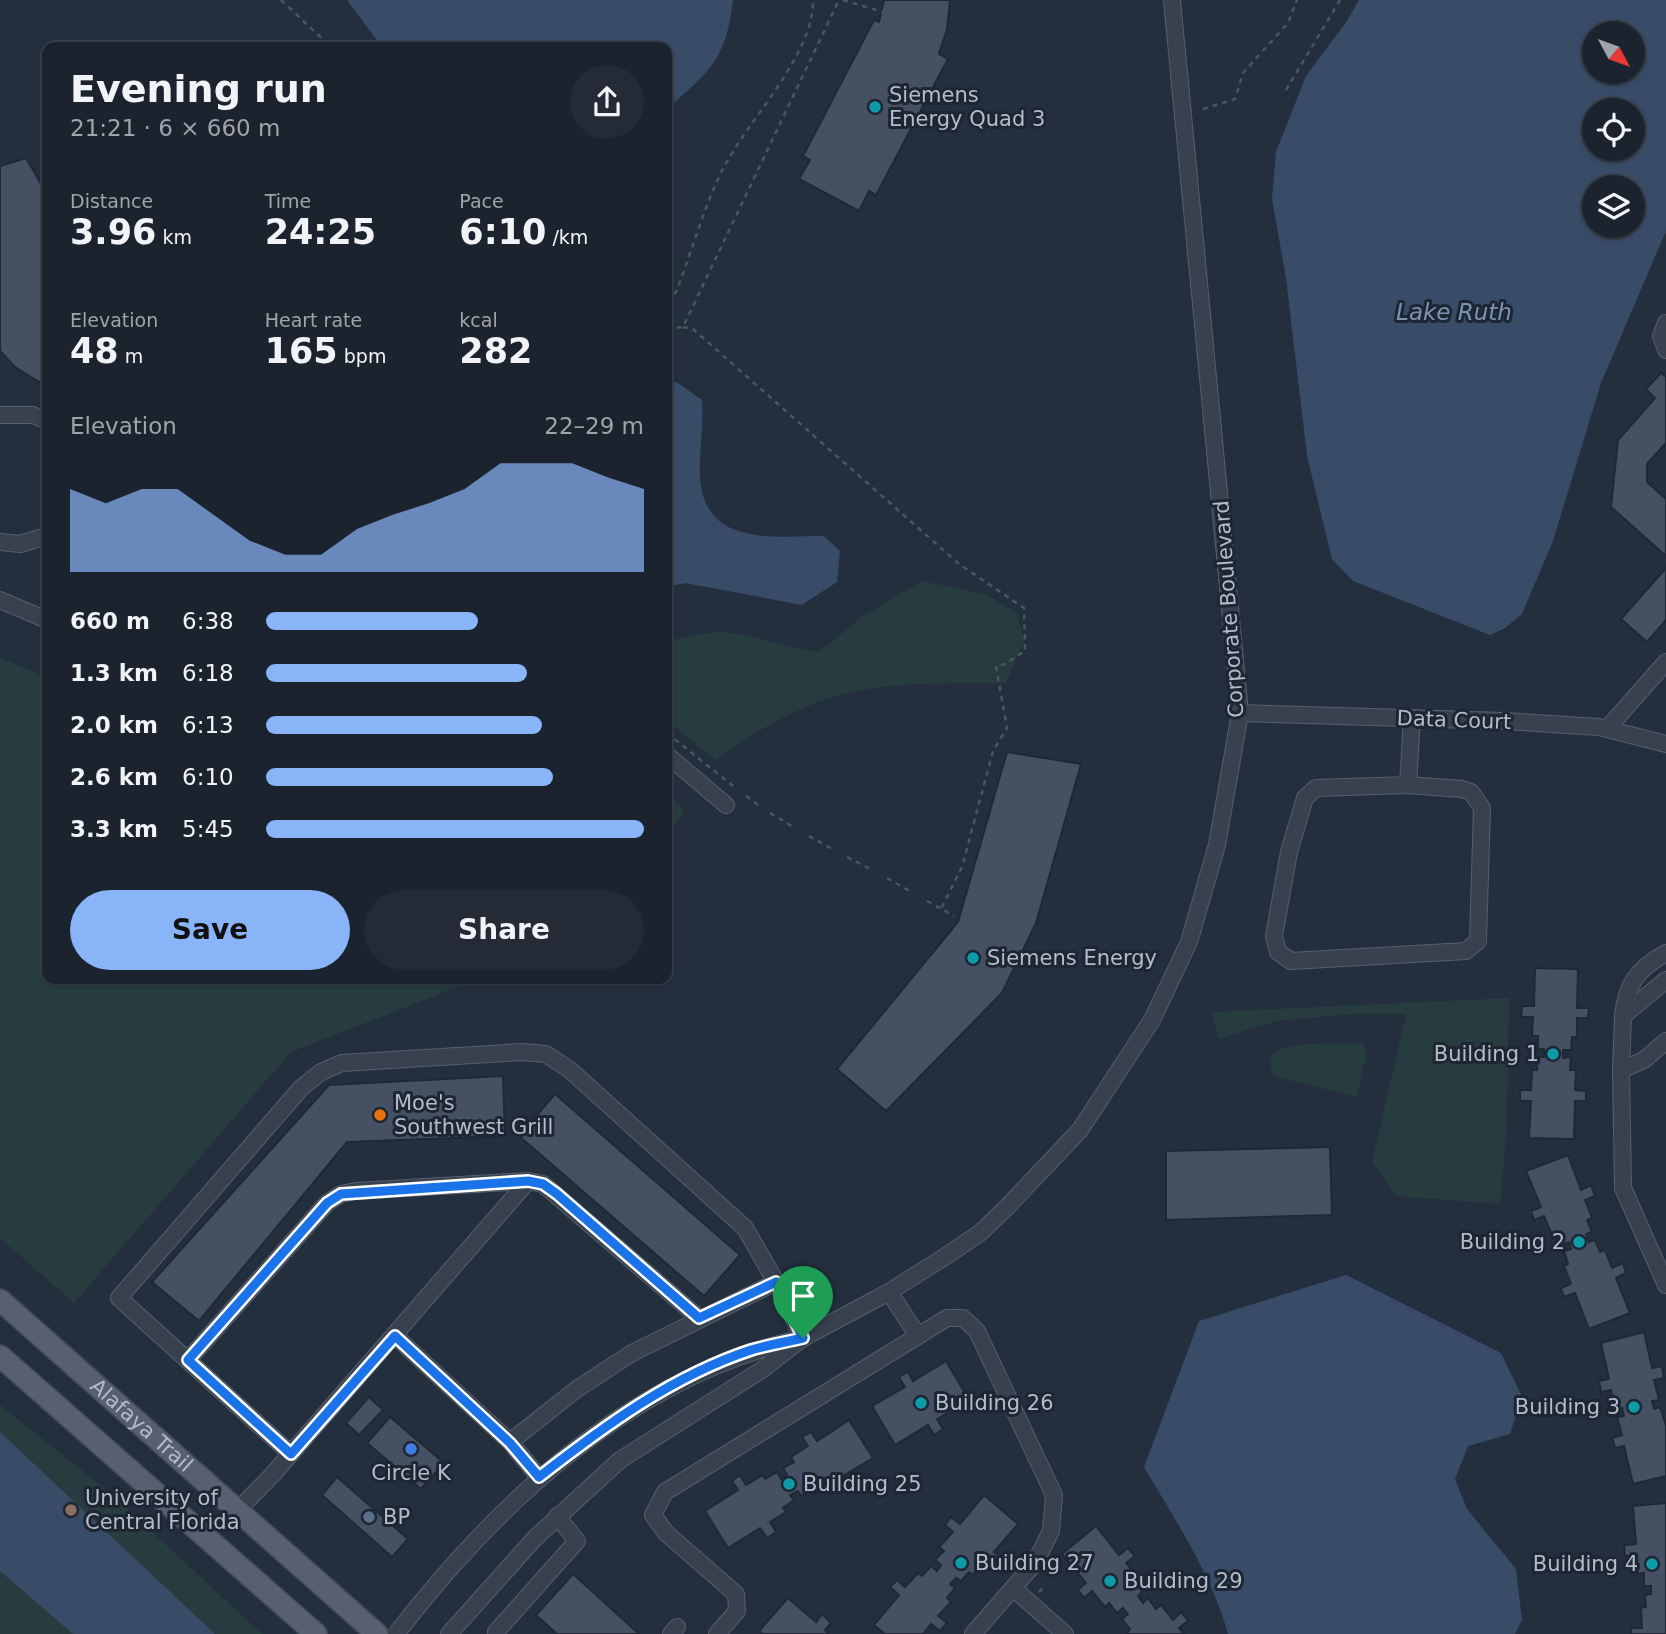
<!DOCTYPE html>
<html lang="en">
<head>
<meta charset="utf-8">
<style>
	:root { --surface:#1b232e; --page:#242b36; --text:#f1f3f6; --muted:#a0a4aa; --line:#39404a; --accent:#8ab4f8 }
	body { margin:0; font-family:"DejaVu Sans",sans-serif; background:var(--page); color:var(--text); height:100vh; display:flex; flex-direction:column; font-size:26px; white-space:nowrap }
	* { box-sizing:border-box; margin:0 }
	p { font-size:23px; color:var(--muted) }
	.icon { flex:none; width:38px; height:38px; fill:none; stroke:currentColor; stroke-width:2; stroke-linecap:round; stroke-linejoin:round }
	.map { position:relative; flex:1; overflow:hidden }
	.drawer { position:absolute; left:42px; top:42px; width:630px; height:942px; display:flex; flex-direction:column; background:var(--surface); border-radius:14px; box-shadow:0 2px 5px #0004,0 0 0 2px var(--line) }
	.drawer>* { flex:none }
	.needle { width:46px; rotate:131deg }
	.tools { position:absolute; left:1582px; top:21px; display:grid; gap:14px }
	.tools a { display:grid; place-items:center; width:63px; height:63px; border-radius:50%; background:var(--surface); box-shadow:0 2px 5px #0004,0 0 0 2px var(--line); font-size:35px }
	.pin { position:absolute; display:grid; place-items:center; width:60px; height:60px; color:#fff; margin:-72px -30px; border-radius:50% 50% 50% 0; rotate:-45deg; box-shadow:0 0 7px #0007 }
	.pin .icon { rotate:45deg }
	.round { display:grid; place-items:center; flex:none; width:74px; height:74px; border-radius:37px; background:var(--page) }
	.headline { display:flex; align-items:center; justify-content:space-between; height:119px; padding:0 28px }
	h1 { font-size:38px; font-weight:700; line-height:52px }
	.stats { display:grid; grid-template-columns:repeat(3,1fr); gap:10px; height:119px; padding:7px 28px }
	.stats div { display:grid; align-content:center }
	.stats b { font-size:35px; font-weight:700 }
	.stats small { font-size:19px; font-weight:400 }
	.stats p { font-size:19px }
	.chart { height:196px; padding:14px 28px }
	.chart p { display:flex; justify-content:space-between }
	.chart svg { width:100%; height:126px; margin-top:7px; fill:var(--accent); opacity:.7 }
	.button { display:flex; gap:14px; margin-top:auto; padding:14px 28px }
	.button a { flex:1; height:80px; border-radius:42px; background:var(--accent); color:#111; font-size:28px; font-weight:700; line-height:80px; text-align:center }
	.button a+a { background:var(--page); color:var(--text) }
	ul { padding:0 28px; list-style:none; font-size:23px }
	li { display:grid; grid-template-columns:112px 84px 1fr; align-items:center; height:52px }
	li i { height:18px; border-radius:9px; background:var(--accent) }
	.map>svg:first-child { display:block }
	.green { fill:#263c3f }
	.water { fill:#394c67; fill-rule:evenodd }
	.building { fill:#455162; stroke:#1f2835; stroke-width:2 }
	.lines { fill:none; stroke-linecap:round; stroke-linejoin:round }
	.minor-casing { stroke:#565f6c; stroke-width:18 }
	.major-casing { stroke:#414a57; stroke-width:24 }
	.path { stroke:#44595c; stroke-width:2.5; stroke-dasharray:5 5; stroke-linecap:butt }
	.minor { stroke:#38414e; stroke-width:16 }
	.major { stroke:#56606e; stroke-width:21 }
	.route-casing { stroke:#fff; stroke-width:14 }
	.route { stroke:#1a73e8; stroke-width:9 }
	.culture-dot { fill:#0f9aa8; stroke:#1d2633; stroke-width:2.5 }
	.food-dot { fill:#e8710a; stroke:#1d2633; stroke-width:2.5 }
	.shop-dot { fill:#3f7fe0; stroke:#1d2633; stroke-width:2.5 }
	.education-dot { fill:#8d6e63; stroke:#1d2633; stroke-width:2.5 }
	.service-dot { fill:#5c6f8a; stroke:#1d2633; stroke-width:2.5 }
	.labels { text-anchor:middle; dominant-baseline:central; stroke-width:6; stroke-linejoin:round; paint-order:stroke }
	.poi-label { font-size:21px; fill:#b4bcc9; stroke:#1d2633; text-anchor:start }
	.street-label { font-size:21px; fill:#b4bcc9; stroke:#1d2633 }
	.water-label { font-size:23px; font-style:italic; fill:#7c92b1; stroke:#1d2633 }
</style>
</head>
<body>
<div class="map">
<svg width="1666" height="1634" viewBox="0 0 1666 1634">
	<rect width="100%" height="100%" fill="#242f3e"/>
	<!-- green -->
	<g class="green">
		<path d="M922 581 985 594 1017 613 1024 641 1006 683C951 684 887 680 834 697 791 710 751 734 715 760L667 720V641C689 636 709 630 732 633 762 637 789 649 819 652L863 616Z"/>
		<polygon points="0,658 47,677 47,978 481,978 291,1052 74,1303 0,1238"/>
		<polygon points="667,792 685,812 667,833"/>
		<polygon points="1509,998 1507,1127 1500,1204 1396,1196 1372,1162 1406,1014 1353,1014 1277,1021 1218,1039 1212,1012"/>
		<path d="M1362 1043 1367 1051 1357 1097 1273 1076C1271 1069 1268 1060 1273 1054 1287 1040 1341 1044 1362 1043Z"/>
		<polygon points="0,1405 108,1491 262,1634 0,1634"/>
	</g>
	<!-- water -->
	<g class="water">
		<path d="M347 0H733C726 60 710 71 667 109V47H382Z"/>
		<path d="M1359 0H1666V231L1601 383 1553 541 1522 614 1505 628 1490 635 1353 581 1332 559 1307 456 1286 278 1272 199 1276 152 1306 76 1347 21ZM1633 33V72H1594V33ZM1633 110V149H1594V110ZM1594 187H1633V226H1594Z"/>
		<path d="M667 380 678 383 702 400C704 426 699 451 700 477 704 547 773 536 824 536L840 551 837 582 802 605 685 583 667 587Z"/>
		<path d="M1346 1275 1501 1353 1522 1397 1510 1434 1468 1446 1455 1479 1467 1509 1516 1569 1522 1620 1515 1634H1228C1212 1575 1175 1520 1144 1467L1199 1321Z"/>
		<polygon points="0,1432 215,1634 73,1634 0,1571"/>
	</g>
	<!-- building -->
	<g class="building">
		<polygon points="884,0 959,0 950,0 947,29 939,54 948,59 876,195 869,191 859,211 799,179 810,160 803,156 874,20 879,22"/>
		<polygon points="26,158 47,194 47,387 15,367 0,351 0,166"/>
		<polygon points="1661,373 1666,377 1666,443 1647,464 1647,482 1666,499 1666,556 1611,507 1618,440 1655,398 1646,389"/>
		<polygon points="1666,568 1666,620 1647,642 1621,619"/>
		<polygon points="1007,752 1081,764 1036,923 1002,993 886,1111 837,1069 958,922"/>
		<polygon points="1535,968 1578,969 1577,1008 1589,1008 1588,1018 1577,1018 1577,1037 1572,1037 1571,1050 1563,1050 1563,1058 1571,1057 1570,1070 1576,1070 1575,1090 1586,1091 1586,1101 1575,1101 1574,1139 1529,1138 1531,1101 1520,1101 1520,1090 1531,1090 1532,1070 1537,1070 1538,1057 1544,1057 1544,1049 1538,1049 1538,1036 1532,1036 1533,1017 1521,1017 1522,1006 1534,1006"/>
		<polygon points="503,1076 505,1136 347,1142 199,1321 152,1282 329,1085"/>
		<polygon points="555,1094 740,1255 704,1296 519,1136"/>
		<polygon points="1330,1147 1332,1215 1166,1220 1166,1151"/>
		<polygon points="1568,1155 1581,1190 1591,1185 1595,1196 1585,1200 1592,1218 1587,1220 1592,1232 1586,1234 1589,1242 1595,1240 1600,1252 1605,1250 1612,1268 1623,1263 1626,1273 1616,1278 1630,1313 1589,1329 1575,1293 1564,1297 1561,1288 1571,1284 1564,1266 1568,1264 1564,1251 1571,1249 1569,1242 1561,1245 1557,1233 1552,1235 1544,1216 1534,1220 1531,1211 1541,1207 1526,1171"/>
		<polygon points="1644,1332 1652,1368 1662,1366 1664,1378 1654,1380 1659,1400 1652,1401 1654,1409 1660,1407 1666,1426 1666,1476 1633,1484 1624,1446 1615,1448 1612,1438 1622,1435 1617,1417 1624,1416 1622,1408 1615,1409 1611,1390 1601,1392 1599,1381 1609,1379 1601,1343"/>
		<polygon points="946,1361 969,1400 937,1419 943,1429 934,1435 928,1425 895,1445 872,1406 905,1387 899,1377 908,1372 913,1381"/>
		<polygon points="369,1397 383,1410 359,1435 346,1423"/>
		<polygon points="390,1417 444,1463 421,1489 367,1443"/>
		<polygon points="849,1420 873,1458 841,1477 847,1486 837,1493 832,1483 814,1494 812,1489 801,1496 798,1491 790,1495 794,1500 783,1508 786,1512 770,1522 776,1532 767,1538 760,1528 728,1548 705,1511 738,1490 732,1481 740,1475 746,1485 763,1475 765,1479 777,1472 781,1479 787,1475 783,1468 794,1462 791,1457 808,1446 802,1437 811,1432 817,1441"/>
		<polygon points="337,1477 408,1539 392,1557 322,1495"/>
		<polygon points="984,1495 1018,1524 994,1552 1002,1559 995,1568 986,1560 973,1575 969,1572 961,1581 956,1578 950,1584 955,1588 947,1598 951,1602 938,1616 947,1623 940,1631 931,1624 923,1634 885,1634 874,1625 899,1595 890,1587 897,1580 905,1587 918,1573 922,1576 931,1566 937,1571 941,1565 935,1560 944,1551 939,1547 953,1532 945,1525 951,1517 960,1524"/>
		<polygon points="1666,1503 1666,1634 1631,1634 1631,1628 1642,1628 1641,1608 1646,1607 1645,1595 1651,1594 1651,1586 1644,1586 1644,1573 1638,1574 1637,1555 1625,1556 1624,1545 1636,1544 1633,1506"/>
		<polygon points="1096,1526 1119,1555 1128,1548 1135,1556 1126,1563 1139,1579 1135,1582 1142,1592 1138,1596 1143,1603 1148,1598 1156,1609 1161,1605 1173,1620 1181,1612 1188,1621 1179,1628 1184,1634 1127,1634 1130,1629 1122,1619 1128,1614 1123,1608 1117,1613 1109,1603 1105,1607 1092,1591 1084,1598 1078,1590 1086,1583 1062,1554"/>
		<polygon points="573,1574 639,1634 557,1634 536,1615"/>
		<polygon points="788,1598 816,1622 822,1614 831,1623 825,1630 829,1634 763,1634 759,1631"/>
	</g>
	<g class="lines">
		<defs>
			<g id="minor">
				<polyline points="1666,323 1661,336 1666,350"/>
				<polyline points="0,415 33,415 47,421"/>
				<polyline points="0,542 20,544 47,536"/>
				<polyline points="0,600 47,620"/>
				<polyline points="1240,713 1505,721 1599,727 1666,744"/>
				<polyline points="1607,729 1666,662"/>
				<polyline points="667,755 726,805"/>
				<polyline points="1408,785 1462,789 1471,792 1482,808 1478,941 1466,951 1291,961 1278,952 1274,936 1289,852 1305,798 1316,788 1408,785 1412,718"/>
				<path d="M1623 1016C1626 985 1637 969 1666 953"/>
				<polyline points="1666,1041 1644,1060 1621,1070 1623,1188 1666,1285"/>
				<polyline points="1621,1070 1623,1016 1666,980"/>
				<polyline points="889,1292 918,1336"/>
				<polyline points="395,1336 510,1442 539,1477"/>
				<polyline points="188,1360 327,1203 341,1194 356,1191 528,1181 543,1184 699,1318"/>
				<polyline points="510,1442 577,1389 632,1353 776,1282"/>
				<polyline points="291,1454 119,1298 301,1088 321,1072 342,1063 521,1052 546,1054 570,1070 745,1228 776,1282 803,1338"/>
				<polyline points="237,1511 274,1473 528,1181"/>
				<polyline points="496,1632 577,1541 557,1516"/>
				<path d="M396 1634C499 1501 629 1379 798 1339"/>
				<polyline points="449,1634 535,1538 620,1460 763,1369 803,1338 889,1292 946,1256 980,1233 1007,1207 1080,1130 1152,1020 1189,942 1217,845 1240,713 1172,0"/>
				<polyline points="671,1634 677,1627"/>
				<polyline points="717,1634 737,1611 736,1594 666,1533 653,1515 665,1492 947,1318 963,1318 977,1331 1054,1495 1051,1531 1035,1563 1013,1588"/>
				<polyline points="973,1634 1013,1588 1065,1634"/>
			</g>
			<g id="major">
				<path id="s1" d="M0 1300 377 1634"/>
				<polyline points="0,1356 316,1634"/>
			</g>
		</defs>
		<!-- minor casing -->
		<use href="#minor" class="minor-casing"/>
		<!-- major casing -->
		<use href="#major" class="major-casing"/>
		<!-- path -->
		<g class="path">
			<polyline points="281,0 331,47"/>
			<polyline points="843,0 883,12"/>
			<polyline points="1286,90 1340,0"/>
			<polyline points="1203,109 1235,99 1243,73 1288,23 1297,0"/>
			<path d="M667 301 676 292C691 254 702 213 719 177 743 124 814 57 813 0"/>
			<polyline points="683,327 693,329 959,564 1024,608 1025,651 1005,664 996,666 1007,728 993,751 962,867 941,909"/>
			<polyline points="667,329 683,327 839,0"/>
			<polyline points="667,733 733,786"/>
			<polyline points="746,796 761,807"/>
			<polyline points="770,813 795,828"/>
			<polyline points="809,836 834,850"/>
			<polyline points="847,857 874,871"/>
			<polyline points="887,878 913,893"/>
			<polyline points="927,901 954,916"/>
			<polyline points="1039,1592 1046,1585"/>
		</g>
		<!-- minor -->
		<use href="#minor" class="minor"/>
		<!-- major -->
		<use href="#major" class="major"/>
	</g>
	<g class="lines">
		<defs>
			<path id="route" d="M528 1181 543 1184 557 1194 699 1318 776 1282 803 1338C786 1342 768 1345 751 1350 672 1376 603 1427 539 1477L510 1443 395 1336 291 1454 188 1360 327 1203 341 1194Z"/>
		</defs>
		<!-- route casing -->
		<use href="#route" class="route-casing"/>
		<!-- route -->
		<use href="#route" class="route"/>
	</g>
	<!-- markers -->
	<g class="culture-dot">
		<circle cx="875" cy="107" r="7"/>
		<circle cx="973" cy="958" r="7"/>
		<circle cx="1553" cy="1054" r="7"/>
		<circle cx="1579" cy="1242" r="7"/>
		<circle cx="921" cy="1403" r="7"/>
		<circle cx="1634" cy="1407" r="7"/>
		<circle cx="789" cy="1484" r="7"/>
		<circle cx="961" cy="1563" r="7"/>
		<circle cx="1652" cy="1564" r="7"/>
		<circle cx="1110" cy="1581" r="7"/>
	</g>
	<circle class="food-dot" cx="380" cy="1115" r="7"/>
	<circle class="shop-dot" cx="411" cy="1449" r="7"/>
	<circle class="education-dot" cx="71" cy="1510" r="7"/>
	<circle class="service-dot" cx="369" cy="1517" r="7"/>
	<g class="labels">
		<!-- poi labels -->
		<g class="poi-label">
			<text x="889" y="95">Siemens<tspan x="889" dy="24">Energy Quad 3</tspan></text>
			<text x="987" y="958">Siemens Energy</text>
			<text x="1539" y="1054" text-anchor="end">Building 1</text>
			<text x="394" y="1103">Moe's<tspan x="394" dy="24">Southwest Grill</tspan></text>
			<text x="1565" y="1242" text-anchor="end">Building 2</text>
			<text x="935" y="1403">Building 26</text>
			<text x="1620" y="1407" text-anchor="end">Building 3</text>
			<text x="411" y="1473" text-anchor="middle">Circle K</text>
			<text x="803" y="1484">Building 25</text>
			<text x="85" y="1498">University of<tspan x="85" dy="24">Central Florida</tspan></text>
			<text x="383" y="1517">BP</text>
			<text x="975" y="1563">Building 27</text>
			<text x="1638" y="1564" text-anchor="end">Building 4</text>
			<text x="1124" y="1581">Building 29</text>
		</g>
		<!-- street labels -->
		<g class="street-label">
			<text transform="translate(1229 609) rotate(-94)">Corporate Boulevard</text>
			<text transform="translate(1454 720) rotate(2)">Data Court</text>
			<text stroke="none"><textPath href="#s1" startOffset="189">Alafaya Trail</textPath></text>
		</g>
		<!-- water labels -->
		<g class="water-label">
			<text x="1454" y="312">Lake Ruth</text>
		</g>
	</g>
</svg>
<div class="tools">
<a><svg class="needle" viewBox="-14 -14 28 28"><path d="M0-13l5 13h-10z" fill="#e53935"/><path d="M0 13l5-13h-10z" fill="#a0a4aa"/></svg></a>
<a><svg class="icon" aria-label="locate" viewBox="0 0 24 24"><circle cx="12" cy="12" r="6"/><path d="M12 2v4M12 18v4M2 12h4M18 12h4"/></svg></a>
<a><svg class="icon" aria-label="layers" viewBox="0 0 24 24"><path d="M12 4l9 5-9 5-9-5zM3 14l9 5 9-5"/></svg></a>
</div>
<div class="pin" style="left:803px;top:1338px;background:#1e9e55"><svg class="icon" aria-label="arrive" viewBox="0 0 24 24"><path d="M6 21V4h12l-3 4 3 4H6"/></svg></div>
<section class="drawer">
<div class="headline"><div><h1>Evening run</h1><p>21:21 · 6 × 660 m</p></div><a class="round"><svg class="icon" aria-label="share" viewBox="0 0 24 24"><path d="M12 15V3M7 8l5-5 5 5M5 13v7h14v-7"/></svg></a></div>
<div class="stats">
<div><p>Distance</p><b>3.96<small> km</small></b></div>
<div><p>Time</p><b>24:25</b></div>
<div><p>Pace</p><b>6:10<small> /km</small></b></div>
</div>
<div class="stats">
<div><p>Elevation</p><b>48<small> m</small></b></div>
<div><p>Heart rate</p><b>165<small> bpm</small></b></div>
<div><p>kcal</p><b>282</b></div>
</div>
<div class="chart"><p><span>Elevation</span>22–29 m</p>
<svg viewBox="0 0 160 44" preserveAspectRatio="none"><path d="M0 44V15L10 20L20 15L30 15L40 24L50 33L60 38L70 38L80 29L90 24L100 20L110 15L120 6L130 6L140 6L150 11L160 15V44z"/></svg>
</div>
<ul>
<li><b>660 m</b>6:38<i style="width:56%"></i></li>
<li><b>1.3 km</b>6:18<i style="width:69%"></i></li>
<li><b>2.0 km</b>6:13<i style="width:73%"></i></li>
<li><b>2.6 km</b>6:10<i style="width:76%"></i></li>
<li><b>3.3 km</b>5:45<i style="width:100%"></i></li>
</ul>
<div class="button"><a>Save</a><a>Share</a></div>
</section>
</div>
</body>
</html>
